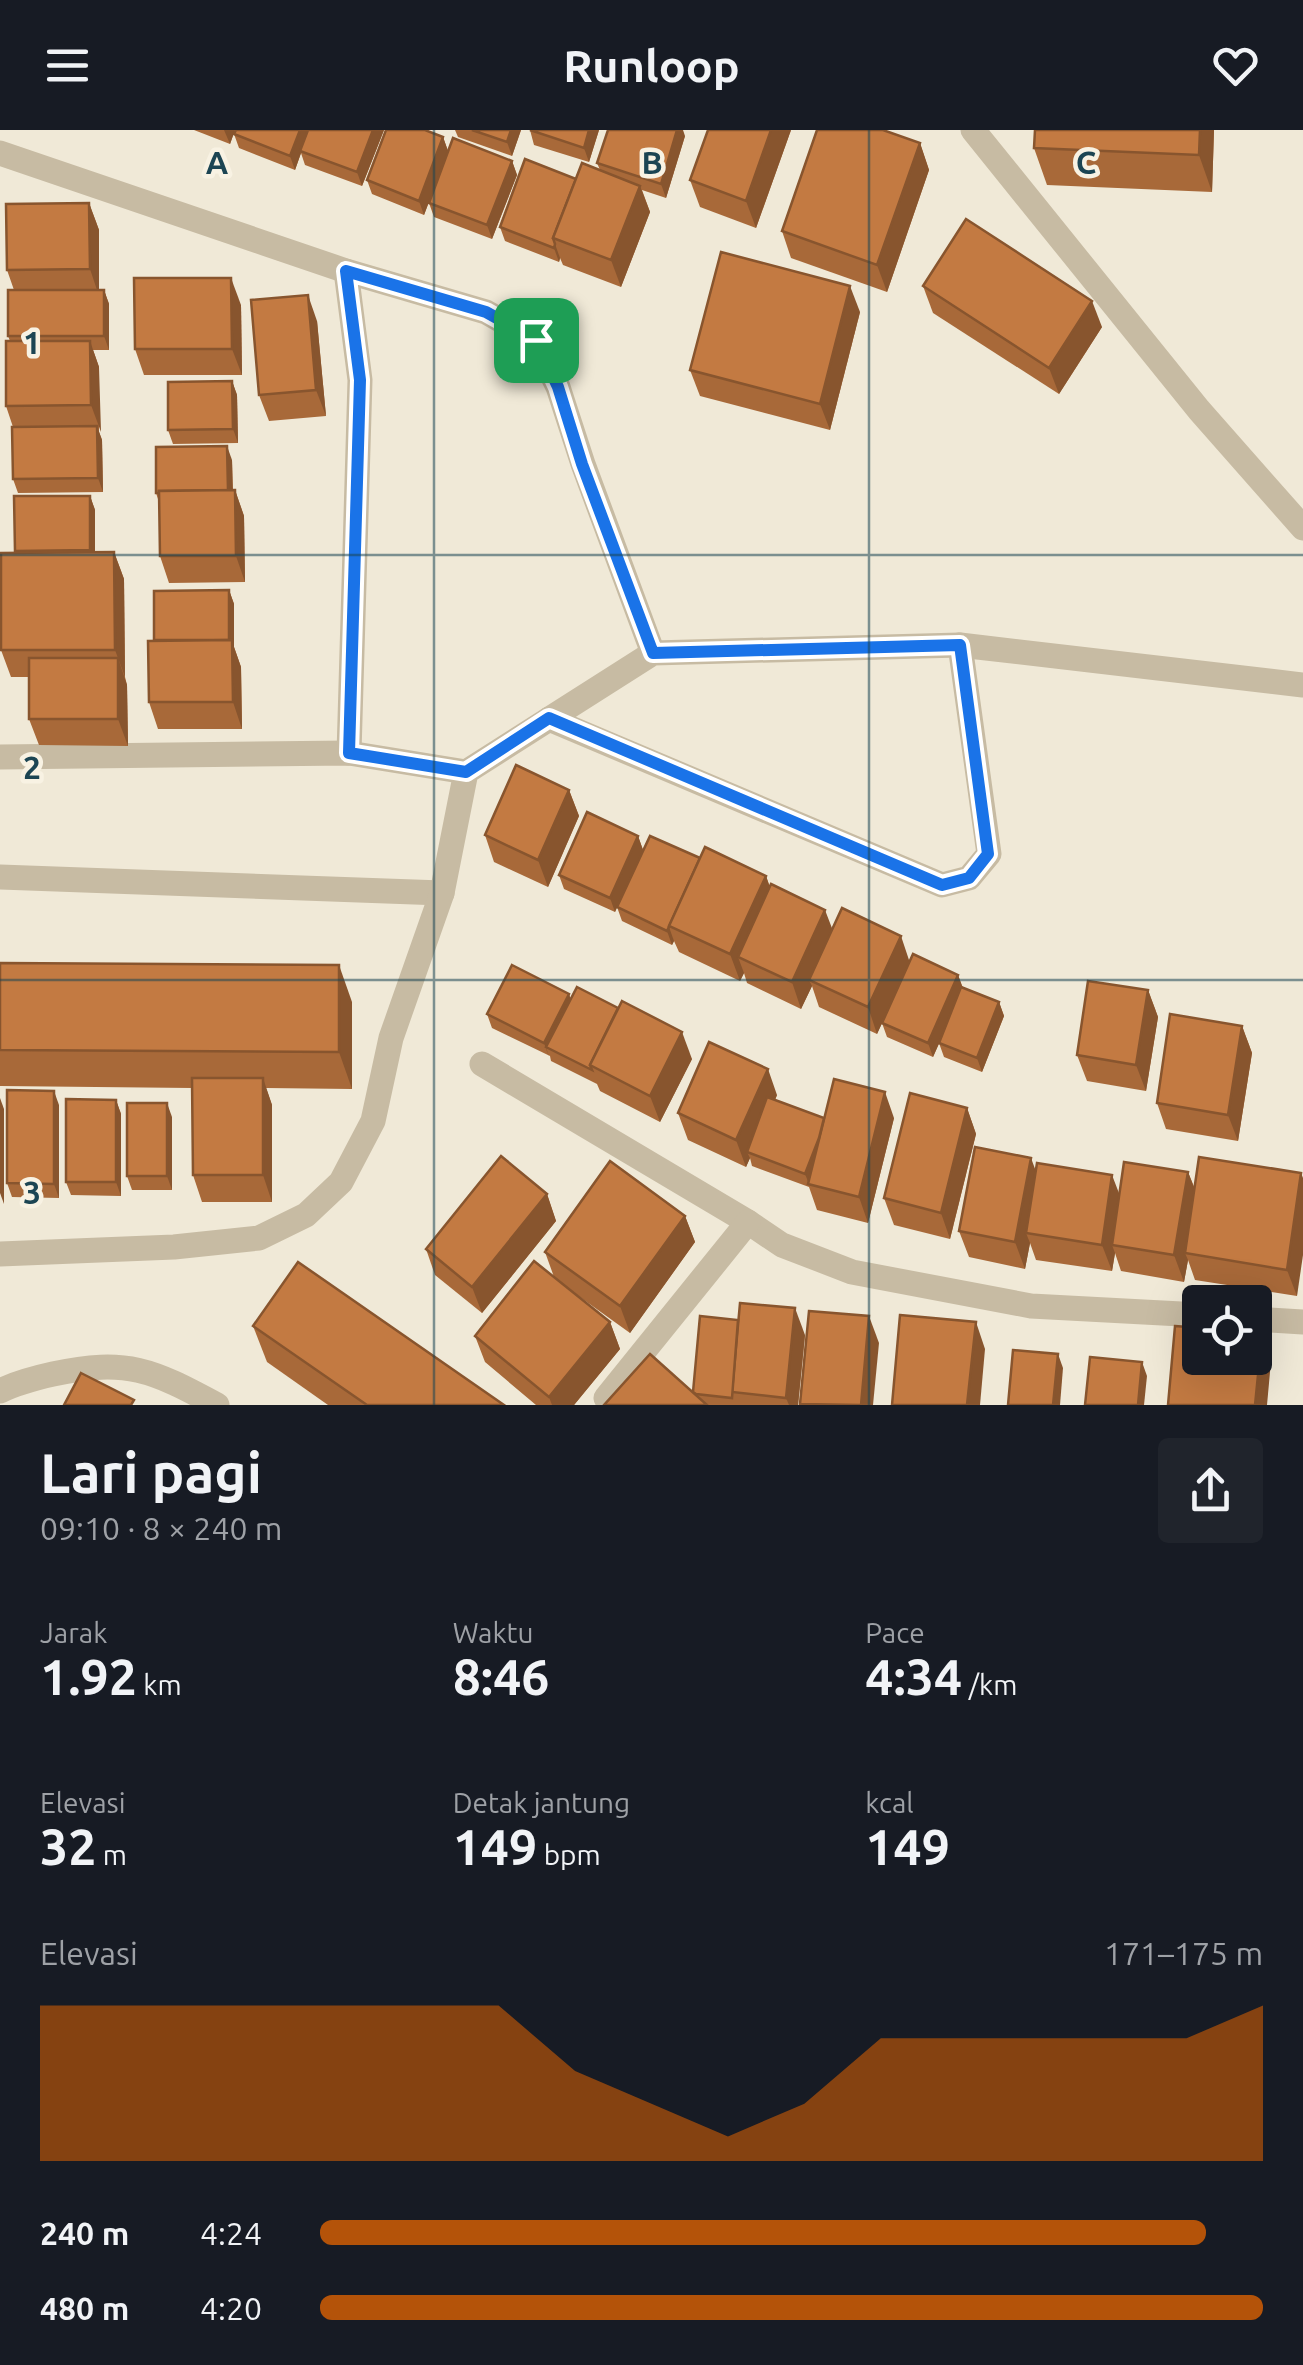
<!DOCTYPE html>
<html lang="id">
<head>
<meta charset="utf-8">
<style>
	:root { --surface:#171b24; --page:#20242c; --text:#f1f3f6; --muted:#9ea1a6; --accent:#b45309 }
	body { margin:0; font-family:Ubuntu,sans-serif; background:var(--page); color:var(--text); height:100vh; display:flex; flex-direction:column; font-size:38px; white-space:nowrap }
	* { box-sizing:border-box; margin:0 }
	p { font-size:32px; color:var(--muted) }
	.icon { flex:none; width:55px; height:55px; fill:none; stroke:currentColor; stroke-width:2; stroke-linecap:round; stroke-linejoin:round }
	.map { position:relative; height:1275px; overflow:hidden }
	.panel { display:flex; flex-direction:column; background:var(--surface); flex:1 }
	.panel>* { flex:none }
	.fabs { position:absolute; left:1182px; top:1155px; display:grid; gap:20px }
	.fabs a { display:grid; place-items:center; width:90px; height:90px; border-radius:10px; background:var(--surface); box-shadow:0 10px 40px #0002; font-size:50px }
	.pin { position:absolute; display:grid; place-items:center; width:85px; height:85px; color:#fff; margin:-42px; border-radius:20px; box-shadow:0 5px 15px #0006 }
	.round { display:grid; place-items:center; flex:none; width:105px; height:105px; border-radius:10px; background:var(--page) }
	.headline { display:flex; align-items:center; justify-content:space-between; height:170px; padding:0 40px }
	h1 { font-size:55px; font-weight:700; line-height:75px }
	.metrics { display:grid; grid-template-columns:repeat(3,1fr); gap:15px; height:170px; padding:10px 40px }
	.metrics div { display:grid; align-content:center }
	.metrics b { font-size:50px; font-weight:700 }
	.metrics small { font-size:28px; font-weight:400 }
	.metrics p { font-size:28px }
	.chart { height:280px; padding:20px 40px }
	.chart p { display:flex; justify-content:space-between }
	.chart svg { width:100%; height:180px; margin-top:10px; fill:var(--accent); opacity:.7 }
	ul { padding:0 40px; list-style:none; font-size:32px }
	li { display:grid; grid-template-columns:160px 120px 1fr; align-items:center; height:75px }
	li i { height:25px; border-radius:12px; background:var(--accent) }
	header { display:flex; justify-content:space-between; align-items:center; height:130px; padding:0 40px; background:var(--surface); font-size:45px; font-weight:700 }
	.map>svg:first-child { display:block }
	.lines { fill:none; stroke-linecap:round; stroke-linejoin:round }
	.minor { stroke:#c7bba3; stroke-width:25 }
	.wall { fill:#a86939 }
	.shaded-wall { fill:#88552e }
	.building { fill:#c37a42; stroke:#88552e; stroke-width:2.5 }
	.route-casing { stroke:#fff; stroke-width:20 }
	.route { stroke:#1a73e8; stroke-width:12 }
	.grid { fill:none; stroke:#1c4553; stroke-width:2.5; stroke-opacity:0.55 }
	.grid-label { font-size:32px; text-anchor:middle; font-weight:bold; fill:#1c4553; stroke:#f8f2e3; stroke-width:9; stroke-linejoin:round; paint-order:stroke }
</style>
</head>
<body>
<header><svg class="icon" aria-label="menu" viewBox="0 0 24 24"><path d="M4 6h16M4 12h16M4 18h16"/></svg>Runloop<svg class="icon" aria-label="heart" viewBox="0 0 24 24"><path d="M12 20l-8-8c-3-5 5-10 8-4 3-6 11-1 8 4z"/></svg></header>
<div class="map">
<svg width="1303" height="1275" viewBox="0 0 1303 1275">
	<rect width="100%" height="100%" fill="#f0e9d7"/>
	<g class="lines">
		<!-- minor -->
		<g class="minor">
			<polyline points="973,0 1199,280 1303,398"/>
			<polyline points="0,23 346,141 486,182 535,210 558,257 583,334 653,523"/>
			<polyline points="346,141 360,250 349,623"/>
			<polyline points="549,589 942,755 969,748 989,724 960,515"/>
			<polyline points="0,627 349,623 466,642"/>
			<polyline points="0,747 442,763"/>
			<polyline points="482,934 748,1092 782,1115 852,1142 1031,1176 1200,1185"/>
			<polyline points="0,1124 174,1117 259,1108 306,1085 341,1052 373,991 391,908 442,763 466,642 653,523 960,515 1303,555"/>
			<polyline points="1255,1189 1303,1192"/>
			<path d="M0 1261C16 1253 35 1248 53 1244 127 1228 152 1240 217 1275"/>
			<polyline points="606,1268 748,1092"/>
		</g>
	</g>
	<!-- wall -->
	<g class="wall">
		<polygon points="194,0 235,0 230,14"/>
		<polygon points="384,0 362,56 305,35 301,23 295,40 239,18 234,4"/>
		<polygon points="455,0 521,0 512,26 458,7"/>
		<polygon points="530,0 599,0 589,32 534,15"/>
		<polygon points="791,0 756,98 700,77 690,50"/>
		<polygon points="1214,0 1212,62 1047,55 1034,18"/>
		<polygon points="685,6 666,68 642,60 650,82 621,157 563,135 560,128 559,132 505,111 500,97 576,49 600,40 597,33"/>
		<polygon points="443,7 448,21 512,31 517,45 492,109 434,87 429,73 446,27 424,85 372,64 367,50"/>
		<polygon points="920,13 929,40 887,162 791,128 782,101"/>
		<polygon points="89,73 99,100 99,160 104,160 109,174 109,220 93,220 99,237 99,302 102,310 103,362 18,363 13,349 13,297 6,276 10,211 8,206 14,160 7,140"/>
		<polygon points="923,156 1102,197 1059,264 933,183"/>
		<polygon points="241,175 242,245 144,245 135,219"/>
		<polygon points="860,182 830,300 700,266 690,240"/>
		<polygon points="317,191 326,286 269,291 259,265"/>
		<polygon points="232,251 237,265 238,313 173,314 168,300"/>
		<polygon points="232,330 233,360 235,360 244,386 245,452 169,453 160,426 159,372 156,363"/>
		<polygon points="90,366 95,380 95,422 114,422 124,449 125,547 127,555 128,616 39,615 29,589 29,547 11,547 1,520 15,421"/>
		<polygon points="229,460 234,474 234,517 241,537 242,599 158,599 149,572 154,510"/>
		<polygon points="569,660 579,686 548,757 494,732 485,705"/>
		<polygon points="638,706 643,720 700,728 766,746 770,757 832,800 910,831 958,845 963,858 999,872 1004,886 982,942 944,927 939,913 942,907 933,927 887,907 882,893 877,904 819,877 812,856 801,879 747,853 744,843 740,851 679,822 674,811 672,815 622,791 617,777 615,782 564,759 559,745"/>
		<polygon points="0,833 352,872 352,959 266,958 272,975 272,1072 202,1072 193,1045 192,958 0,956"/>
		<polygon points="1148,860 1158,887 1146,961 1087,951 1077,925"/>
		<polygon points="571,868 692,929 660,992 600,961 597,954 551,931 550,926 492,898 487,884"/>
		<polygon points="1242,896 1252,923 1238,1011 1166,999 1157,973"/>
		<polygon points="777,965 775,970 824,988 894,988 868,1093 817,1080 809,1057 752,1036 750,1028 746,1037 688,1010 678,983"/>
		<polygon points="116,970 121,984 121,1066 71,1065 66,1052"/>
		<polygon points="59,975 59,1068 12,1067 7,1053"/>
		<polygon points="967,978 976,1004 950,1109 894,1095 884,1068"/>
		<polygon points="172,987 172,1060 132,1060 127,1046"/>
		<polygon points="1036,1041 1119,1064 1188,1042 1195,1059 1301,1043 1297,1166 1195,1150 1188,1130 1184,1152 1121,1141 1115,1123 1112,1141 1036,1130 1030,1113 1025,1139 969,1127 959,1101"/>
		<polygon points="547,1064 556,1091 482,1183 435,1145 426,1119"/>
		<polygon points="685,1086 695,1112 630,1203 566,1157 610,1192 620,1219 574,1275 536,1275 485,1232 475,1206 554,1147 545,1122"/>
		<polygon points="253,1196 504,1275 328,1275 267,1232"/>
		<polygon points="805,1205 798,1275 604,1275 693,1262"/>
	</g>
	<!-- shaded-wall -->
	<g class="shaded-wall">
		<polygon points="224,0 235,0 230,14"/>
		<polygon points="300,0 310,0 300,21 301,23 295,40 290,26"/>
		<polygon points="373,0 384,0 362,56 357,42"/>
		<polygon points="511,0 521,0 512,26 507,12"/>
		<polygon points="589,0 599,0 589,32 584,18"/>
		<polygon points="677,0 683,0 685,6 666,68 661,54"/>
		<polygon points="771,0 791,0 756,98 746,71"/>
		<polygon points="1200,0 1214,0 1212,62 1199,25"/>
		<polygon points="443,7 448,21 424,85 419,71"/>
		<polygon points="920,13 929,40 887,162 877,135"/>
		<polygon points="512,31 517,45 492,109 487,95"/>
		<polygon points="640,56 650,82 621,157 611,130"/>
		<polygon points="89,73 99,100 99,166 90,139"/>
		<polygon points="555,114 560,128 559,132 554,118"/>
		<polygon points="231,148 241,175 242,245 232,219"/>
		<polygon points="850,156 860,182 830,300 820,274"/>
		<polygon points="104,160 109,174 109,220 104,206"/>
		<polygon points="308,165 317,191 326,286 316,260"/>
		<polygon points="1092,171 1102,197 1059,264 1049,238"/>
		<polygon points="90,211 99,237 101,302 91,275"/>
		<polygon points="232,251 237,265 238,313 233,299"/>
		<polygon points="97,296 102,310 103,362 98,348"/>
		<polygon points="227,316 232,330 233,377 228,363"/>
		<polygon points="235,360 244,386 245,452 236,426"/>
		<polygon points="90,366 95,380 95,434 90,420"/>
		<polygon points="114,422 124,449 125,547 115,520"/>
		<polygon points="229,460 234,474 234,517 241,537 242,599 233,572 229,513"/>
		<polygon points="118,528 127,555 128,616 118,589"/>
		<polygon points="569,660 579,686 548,757 538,730"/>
		<polygon points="638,706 643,720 615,782 610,768"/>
		<polygon points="766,746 775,773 738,827 744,843 740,851 730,824"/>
		<polygon points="825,780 835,806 809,850 812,856 801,879 792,852"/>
		<polygon points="669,797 674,811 672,815 667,801"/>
		<polygon points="901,806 910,833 877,904 868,877"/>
		<polygon points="339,835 352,872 352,959 339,922"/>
		<polygon points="958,845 963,859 933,927 928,913"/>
		<polygon points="1148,860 1158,887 1146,961 1136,935"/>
		<polygon points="569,864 574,878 546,917 549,927 544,913"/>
		<polygon points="999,872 1004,886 982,942 977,928"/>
		<polygon points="1242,896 1252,923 1238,1011 1228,985"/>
		<polygon points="682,902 692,929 660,992 650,966"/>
		<polygon points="768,939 777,965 752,1023 747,1022 750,1028 746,1037 736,1010"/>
		<polygon points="263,948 272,975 272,1072 263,1045"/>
		<polygon points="54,961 59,975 59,1068 54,1054"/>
		<polygon points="885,962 894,988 868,1093 859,1067"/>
		<polygon points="0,968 4,979 4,1074 0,1063"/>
		<polygon points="116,970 121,984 121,1066 116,1052"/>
		<polygon points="167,973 172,987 172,1060 167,1046"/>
		<polygon points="967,978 976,1004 950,1109 941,1083"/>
		<polygon points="826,989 809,1054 805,1044"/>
		<polygon points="1031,1028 1041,1055 1026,1103 1030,1113 1025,1139 1015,1112"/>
		<polygon points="1188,1042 1198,1068 1185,1123 1188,1130 1184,1152 1174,1125"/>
		<polygon points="1301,1043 1303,1048 1303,1125 1297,1166 1287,1140"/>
		<polygon points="1112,1045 1122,1071 1112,1115 1115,1123 1112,1141 1102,1115"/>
		<polygon points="547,1064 556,1091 482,1183 472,1157"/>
		<polygon points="685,1086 695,1112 630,1203 620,1176"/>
		<polygon points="795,1178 805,1205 798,1275 789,1275 786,1268"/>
		<polygon points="869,1186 879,1213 873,1275 861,1275"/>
		<polygon points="610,1192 620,1219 574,1275 552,1275 549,1267"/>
		<polygon points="976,1192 985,1219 980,1275 967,1275"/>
		<polygon points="1262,1205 1271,1231 1267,1275 1255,1275"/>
		<polygon points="1058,1224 1063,1238 1060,1275 1053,1275"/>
		<polygon points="1142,1232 1147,1246 1144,1275 1138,1275"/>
	</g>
	<!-- building -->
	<g class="building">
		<polygon points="236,0 300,0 290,26 234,4"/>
		<polygon points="308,0 373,0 357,42 300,21"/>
		<polygon points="386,0 425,0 443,7 419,71 367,50"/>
		<polygon points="472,0 511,0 507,12"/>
		<polygon points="530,0 589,0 584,18"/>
		<polygon points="608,0 677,0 661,54 597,33"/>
		<polygon points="708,0 771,0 746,71 690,50"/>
		<polygon points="817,0 883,0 920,13 877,135 782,101"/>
		<polygon points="1035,0 1200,0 1199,25 1034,18"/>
		<polygon points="453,8 512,31 487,95 429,73"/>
		<polygon points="525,29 576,49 553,108 555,114 554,118 500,97"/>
		<polygon points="582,33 640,56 611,130 553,108"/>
		<polygon points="89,73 90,139 7,140 6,74"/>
		<polygon points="966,89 1092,171 1049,238 923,156"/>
		<polygon points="721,122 850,156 820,274 690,240"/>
		<polygon points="134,148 231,148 232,219 135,219"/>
		<rect x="8" y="160" width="96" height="46"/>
		<polygon points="308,165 316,260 259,265 251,170"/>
		<polygon points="6,211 90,211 91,275 6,276"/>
		<polygon points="232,251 233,299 168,300 168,252"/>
		<polygon points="97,296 98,348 13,349 12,297"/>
		<polygon points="227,316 228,360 159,361 159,363 156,363 156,317"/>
		<polygon points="235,360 236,426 160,426 159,361"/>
		<polygon points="14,366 90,366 90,420 15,421"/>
		<polygon points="114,422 115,520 1,520 1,423"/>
		<polygon points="229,460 229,510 154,510 154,461"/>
		<polygon points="232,510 233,572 149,572 148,511"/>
		<rect x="29" y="528" width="89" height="61"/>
		<polygon points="516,635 569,660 538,730 485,705"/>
		<polygon points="587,682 638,706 610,768 559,745"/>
		<polygon points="650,706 700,728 667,801 617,777"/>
		<polygon points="705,717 766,746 730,824 669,796"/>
		<polygon points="771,754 825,780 792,852 738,827"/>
		<polygon points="842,778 901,806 868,877 809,850"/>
		<polygon points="913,824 958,845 928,913 882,893"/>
		<polygon points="0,833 339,835 339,922 0,920"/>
		<polygon points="512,835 569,864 544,913 487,884"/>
		<polygon points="1088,851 1148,860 1136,935 1077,925"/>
		<polygon points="577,857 618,878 590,935 592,940 546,917"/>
		<polygon points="961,857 999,872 977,928 939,913"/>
		<polygon points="622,871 682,902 650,966 590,935"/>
		<polygon points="1170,884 1242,896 1228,985 1157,973"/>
		<polygon points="709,912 768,939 736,1010 678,983"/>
		<polygon points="192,948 263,948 263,1045 193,1045"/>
		<polygon points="834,949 885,962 859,1067 808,1054"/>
		<polygon points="7,960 54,961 54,1054 7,1053"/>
		<polygon points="910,963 967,978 941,1083 884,1068"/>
		<polygon points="767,967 824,988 819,1008 805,1044 747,1022"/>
		<polygon points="66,969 116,970 116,1052 66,1052"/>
		<rect x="127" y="973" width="40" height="73"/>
		<polygon points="975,1017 1031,1028 1015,1112 959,1101"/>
		<polygon points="501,1026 547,1064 472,1157 426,1119"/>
		<polygon points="1199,1027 1301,1043 1287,1140 1185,1123"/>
		<polygon points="610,1031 685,1086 620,1176 545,1122"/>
		<polygon points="1124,1032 1188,1042 1174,1125 1112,1115"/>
		<polygon points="1037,1033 1112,1045 1102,1115 1026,1103"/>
		<polygon points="534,1131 610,1192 549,1267 475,1206"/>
		<polygon points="298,1132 504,1275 367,1275 253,1196"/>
		<polygon points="740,1173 795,1178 786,1268 732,1262"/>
		<polygon points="809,1181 869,1186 861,1275 800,1274"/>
		<polygon points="900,1185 976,1192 967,1275 892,1275"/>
		<polygon points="700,1186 738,1190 732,1268 696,1264 693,1262"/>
		<polygon points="1175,1196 1200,1198 1200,1228 1255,1228 1255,1204 1262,1205 1255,1275 1168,1275"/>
		<polygon points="1013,1220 1058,1224 1053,1275 1008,1275"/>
		<polygon points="650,1224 707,1275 604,1275"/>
		<polygon points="1090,1227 1142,1232 1138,1275 1085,1275"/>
		<polygon points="81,1243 134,1270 131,1275 64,1275"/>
	</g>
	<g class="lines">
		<defs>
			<polygon id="route" points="346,141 486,182 536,210 558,257 582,334 653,523 960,515 988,724 969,748 942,755 549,588 466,642 349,623 360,250"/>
		</defs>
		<!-- route casing -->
		<use href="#route" class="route-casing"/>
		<!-- route -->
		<use href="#route" class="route"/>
	</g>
	<!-- grid -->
	<path class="grid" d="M434 0V1275M869 0V1275M0 425H1303M0 850H1303"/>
	<g class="grid-label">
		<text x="217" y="44">A</text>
		<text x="652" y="44">B</text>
		<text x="1086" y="44">C</text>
		<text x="32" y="224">1</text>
		<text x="32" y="649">2</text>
		<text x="32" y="1074">3</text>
	</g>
</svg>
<div class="fabs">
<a><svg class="icon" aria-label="locate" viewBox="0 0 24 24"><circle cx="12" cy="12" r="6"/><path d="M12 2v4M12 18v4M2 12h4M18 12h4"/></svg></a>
</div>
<div class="pin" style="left:536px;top:210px;background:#1e9e55"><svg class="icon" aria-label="arrive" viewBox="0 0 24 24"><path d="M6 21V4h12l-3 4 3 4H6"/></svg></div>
</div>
<section class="panel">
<div class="headline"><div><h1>Lari pagi</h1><p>09:10 · 8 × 240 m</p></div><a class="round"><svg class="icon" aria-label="share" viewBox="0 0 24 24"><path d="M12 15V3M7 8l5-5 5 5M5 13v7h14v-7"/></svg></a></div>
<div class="metrics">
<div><p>Jarak</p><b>1.92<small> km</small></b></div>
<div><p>Waktu</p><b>8:46</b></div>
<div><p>Pace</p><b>4:34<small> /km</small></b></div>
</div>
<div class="metrics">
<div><p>Elevasi</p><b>32<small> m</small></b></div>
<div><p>Detak jantung</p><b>149<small> bpm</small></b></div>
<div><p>kcal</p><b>149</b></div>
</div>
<div class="chart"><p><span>Elevasi</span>171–175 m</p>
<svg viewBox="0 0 160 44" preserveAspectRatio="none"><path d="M0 44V6L10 6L20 6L30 6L40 6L50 6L60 6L70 22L80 30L90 38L100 30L110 14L120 14L130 14L140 14L150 14L160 6V44z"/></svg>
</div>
<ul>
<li><b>240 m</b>4:24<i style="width:94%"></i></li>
<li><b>480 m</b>4:20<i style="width:100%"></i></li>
</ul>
</section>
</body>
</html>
